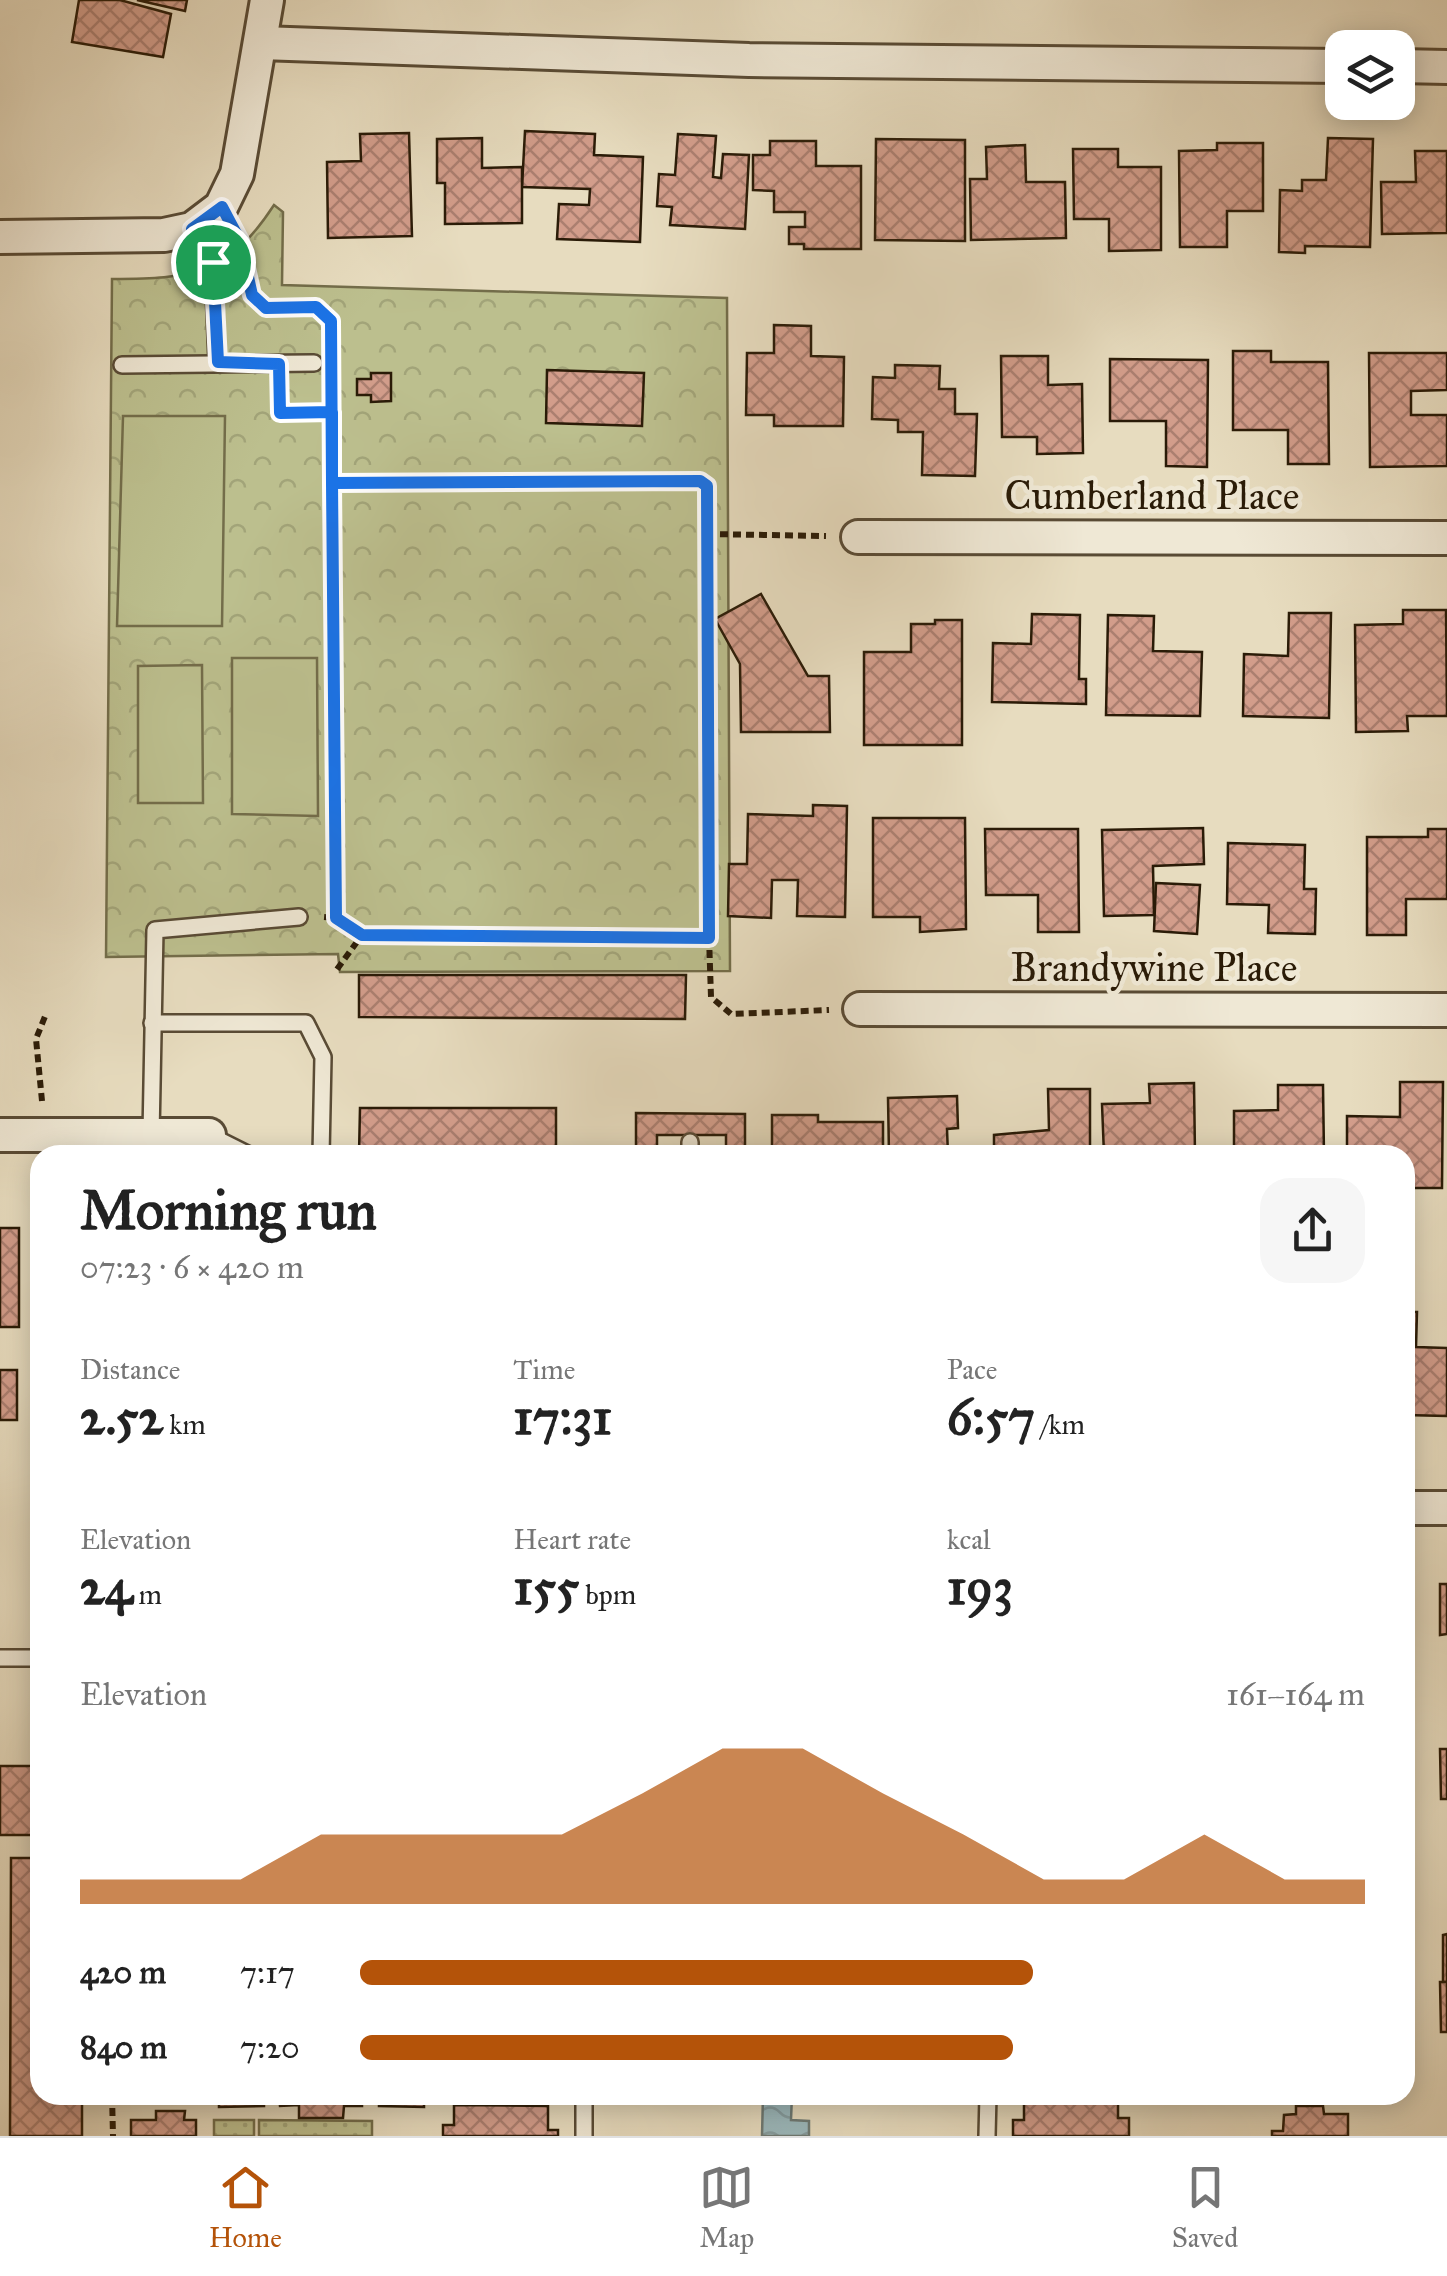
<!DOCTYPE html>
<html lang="en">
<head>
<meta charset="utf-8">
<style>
	:root { --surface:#fff; --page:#f6f6f6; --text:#222; --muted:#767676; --line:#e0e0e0; --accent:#b45309 }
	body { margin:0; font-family:"IM FELL Great Primer",serif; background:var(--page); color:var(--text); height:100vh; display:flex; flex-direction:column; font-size:38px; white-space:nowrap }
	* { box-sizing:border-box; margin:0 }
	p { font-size:32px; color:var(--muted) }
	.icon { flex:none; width:55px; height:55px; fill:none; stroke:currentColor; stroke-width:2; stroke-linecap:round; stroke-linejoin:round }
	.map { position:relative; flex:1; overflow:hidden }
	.details { position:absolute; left:30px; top:1145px; width:1385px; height:960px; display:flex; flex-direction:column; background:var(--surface); border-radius:30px; box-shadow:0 5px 25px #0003 }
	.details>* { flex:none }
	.tools { position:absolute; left:1325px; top:30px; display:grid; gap:20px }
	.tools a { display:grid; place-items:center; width:90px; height:90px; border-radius:20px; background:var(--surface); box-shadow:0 5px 25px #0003; font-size:50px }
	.pin { position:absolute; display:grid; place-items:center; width:85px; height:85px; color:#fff; margin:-42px; border:5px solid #fff; border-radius:50%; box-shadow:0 2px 10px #0007 }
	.round { display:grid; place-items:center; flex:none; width:105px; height:105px; border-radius:30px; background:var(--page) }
	.overview { display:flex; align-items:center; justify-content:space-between; height:170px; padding:0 50px }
	h1 { font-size:55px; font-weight:700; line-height:75px }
	.figures { display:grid; grid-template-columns:repeat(3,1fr); gap:15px; height:170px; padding:10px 50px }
	.figures div { display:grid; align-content:center }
	.figures b { font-size:50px; font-weight:700 }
	.figures small { font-size:28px; font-weight:400 }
	.figures p { font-size:28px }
	.chart { height:280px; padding:20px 50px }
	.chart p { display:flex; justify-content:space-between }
	.chart svg { width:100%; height:180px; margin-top:10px; fill:var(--accent); opacity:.7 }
	ul { padding:0 50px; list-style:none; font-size:32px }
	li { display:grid; grid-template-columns:160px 120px 1fr; align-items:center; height:75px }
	li i { height:25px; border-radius:12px; background:var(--accent) }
	.tabs { display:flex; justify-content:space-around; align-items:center; height:140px; border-top:2px solid var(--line); background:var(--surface); font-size:28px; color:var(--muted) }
	.tabs a { display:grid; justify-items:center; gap:5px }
	.tabs .selected { color:var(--accent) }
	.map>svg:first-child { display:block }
	.grass { fill:url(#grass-dots); stroke:#736d4a; stroke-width:2.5 }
	.park { fill:url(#park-crowns); stroke:#736d4a; stroke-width:2.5 }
	.garden { fill:#bcbf8e; stroke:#736d4a; stroke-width:2.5 }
	.water { fill:url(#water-waves); stroke:#6e7a74; stroke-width:2.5 }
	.building { fill:url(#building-cross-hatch); stroke:#2a1b07; stroke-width:2.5 }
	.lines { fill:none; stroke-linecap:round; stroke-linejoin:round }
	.lane-casing { stroke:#594b35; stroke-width:20 }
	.street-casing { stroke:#594b35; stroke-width:38 }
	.path { stroke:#2a1b07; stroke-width:6; stroke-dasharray:8 5; stroke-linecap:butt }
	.lane { stroke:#efe8d5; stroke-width:15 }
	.street { stroke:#efe8d5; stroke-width:32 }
	.route-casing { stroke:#fff; stroke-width:20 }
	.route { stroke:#1a73e8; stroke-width:12 }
	.labels { text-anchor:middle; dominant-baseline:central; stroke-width:9; stroke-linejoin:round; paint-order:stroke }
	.street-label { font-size:40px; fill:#2a1b07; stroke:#efe8d5 }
</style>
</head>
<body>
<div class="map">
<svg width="1447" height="2136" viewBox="0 0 1447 2136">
	<defs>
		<pattern id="grass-dots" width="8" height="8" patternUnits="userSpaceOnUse" patternTransform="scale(2.5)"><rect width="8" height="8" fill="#bcbf8e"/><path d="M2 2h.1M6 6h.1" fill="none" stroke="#a2a479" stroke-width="1.8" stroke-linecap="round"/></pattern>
		<pattern id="park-crowns" width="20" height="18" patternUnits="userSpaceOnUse" patternTransform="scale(2.5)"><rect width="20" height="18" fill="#bcbf8e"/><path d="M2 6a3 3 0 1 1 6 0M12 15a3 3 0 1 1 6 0" fill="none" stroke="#a2a479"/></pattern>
		<pattern id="water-waves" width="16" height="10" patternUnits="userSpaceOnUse" patternTransform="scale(2.5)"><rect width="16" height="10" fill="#9bb9bd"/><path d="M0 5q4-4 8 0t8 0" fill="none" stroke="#869ea1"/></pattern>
		<pattern id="building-cross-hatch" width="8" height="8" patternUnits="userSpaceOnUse" patternTransform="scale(2.5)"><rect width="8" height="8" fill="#d29d8b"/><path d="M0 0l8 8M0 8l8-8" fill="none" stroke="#ab7f70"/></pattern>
	</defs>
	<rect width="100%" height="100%" fill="#e7dcbf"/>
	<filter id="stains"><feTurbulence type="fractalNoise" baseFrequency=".002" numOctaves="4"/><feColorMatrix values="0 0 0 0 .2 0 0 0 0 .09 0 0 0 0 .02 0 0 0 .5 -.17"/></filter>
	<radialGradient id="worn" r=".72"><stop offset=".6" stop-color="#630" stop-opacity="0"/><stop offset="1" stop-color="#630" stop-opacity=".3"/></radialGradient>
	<!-- grass -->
	<g class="grass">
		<rect x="214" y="2120" width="40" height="16"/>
		<polygon points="259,2120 372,2121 372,2136 259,2136"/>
	</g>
	<!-- park -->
	<path class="park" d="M274 205 283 212 282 285 727 298 730 971 340 972 338 954 106 957 112 279C191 278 227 277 274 205Z"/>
	<!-- garden -->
	<g class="garden">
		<polygon points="123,416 225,416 222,626 117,626"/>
		<polygon points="232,658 317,658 318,816 232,814"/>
		<polygon points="202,665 203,803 138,803 138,666"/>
	</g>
	<!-- water -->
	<polygon class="water" points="763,2095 792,2095 791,2120 809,2121 809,2136 762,2136"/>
	<!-- building -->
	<g class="building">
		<polygon points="79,0 120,0 171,14 163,57 72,42"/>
		<polygon points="137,0 187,0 185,11"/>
		<polygon points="525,131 595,134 594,155 643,157 640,242 557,239 559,204 589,205 590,189 522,187"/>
		<polygon points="409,133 412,236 328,238 327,162 361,161 360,134"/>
		<polygon points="678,134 716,136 713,177 721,178 723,154 749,155 745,229 670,225 672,207 657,206 659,174 675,175"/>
		<polygon points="482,138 482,168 522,167 522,223 445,224 445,183 437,183 437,139"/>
		<polygon points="1328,138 1373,139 1370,247 1305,246 1305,253 1279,252 1280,190 1302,191 1302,180 1326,180"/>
		<polygon points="876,139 965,140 965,241 875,240"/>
		<polygon points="770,141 816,141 816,166 861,166 861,249 804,249 804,244 789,244 789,227 805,227 805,212 774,212 774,191 753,190 753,155 770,155"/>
		<polygon points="1217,143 1263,143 1263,211 1227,211 1227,247 1180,247 1179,151 1217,150"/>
		<polygon points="1025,145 1026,182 1065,182 1066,238 971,240 970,179 987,179 986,147"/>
		<polygon points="1073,149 1118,149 1118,167 1161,167 1161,250 1109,251 1109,219 1074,219"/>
		<polygon points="1415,151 1447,151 1447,233 1382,234 1381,182 1416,182"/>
		<polygon points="774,325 811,326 811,356 844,357 843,426 774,426 774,415 746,415 747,353 774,353"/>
		<polygon points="1233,351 1271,351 1271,362 1328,362 1329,464 1288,464 1288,430 1233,430"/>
		<polygon points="1369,353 1447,353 1447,390 1411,391 1411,415 1447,415 1447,466 1370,467"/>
		<polygon points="1001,356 1048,356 1048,385 1082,384 1083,453 1037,454 1037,437 1002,437"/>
		<polygon points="1110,359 1208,360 1207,467 1166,466 1166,421 1110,421"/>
		<polygon points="895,365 940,366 939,389 955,389 955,414 977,414 975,476 922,475 923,432 898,432 898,420 872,419 873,377 895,378"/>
		<polygon points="547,370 644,373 642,426 546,423"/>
		<polygon points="371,373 391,373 391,401 371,402 371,395 357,395 357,379 371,379"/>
		<polygon points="761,594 808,676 829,676 830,732 741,732 740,664 715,619"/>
		<polygon points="1403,610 1446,610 1447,716 1407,716 1408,731 1356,732 1355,625 1403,624"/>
		<polygon points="1289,613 1331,613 1329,718 1243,716 1244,654 1288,656"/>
		<polygon points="1032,614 1080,615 1079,679 1086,679 1086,704 992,702 993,643 1031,644"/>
		<polygon points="1108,615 1154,616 1153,651 1202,652 1200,716 1106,715"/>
		<polygon points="935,620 962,620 962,745 864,745 864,652 911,652 911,624 935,624"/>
		<polygon points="813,805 847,806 845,917 797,916 798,880 772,880 771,918 728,916 729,864 747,864 748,814 813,816"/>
		<polygon points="873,818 965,818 966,929 920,932 920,917 873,917"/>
		<polygon points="1203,828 1204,864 1153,866 1154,915 1104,916 1102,830"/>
		<polygon points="985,829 1078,829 1079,932 1038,932 1038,895 986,895"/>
		<polygon points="1428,829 1447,829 1447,899 1406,899 1406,935 1367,935 1367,837 1428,837"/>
		<polygon points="1228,843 1305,845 1304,889 1316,889 1315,934 1268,933 1269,905 1227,904"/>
		<polygon points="1156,883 1200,885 1197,934 1154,931"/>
		<polygon points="359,975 686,975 685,1019 359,1017"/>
		<polygon points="1400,1082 1443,1082 1442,1188 1405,1188 1405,1155 1347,1155 1347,1116 1400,1117"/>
		<polygon points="1194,1083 1195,1155 1104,1155 1102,1104 1150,1103 1149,1084"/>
		<polygon points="1278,1085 1323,1085 1324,1155 1234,1155 1234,1111 1278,1110"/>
		<polygon points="1048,1089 1090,1089 1090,1155 994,1155 994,1135 1049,1130"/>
		<polygon points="957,1096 958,1128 947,1129 948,1155 889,1155 888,1098"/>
		<polygon points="360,1108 556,1108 556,1154 359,1155"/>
		<polygon points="636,1113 745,1114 745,1155 726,1155 726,1135 657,1135 657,1155 636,1155"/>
		<polygon points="772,1115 818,1115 818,1122 883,1122 883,1155 772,1155"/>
		<rect x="0" y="1228" width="19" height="99"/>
		<polygon points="1405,1312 1417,1312 1416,1347 1447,1348 1447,1416 1405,1415"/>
		<rect x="0" y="1370" width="17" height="50"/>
		<polygon points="1440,1584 1447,1584 1447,1634 1440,1635"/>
		<polygon points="1440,1749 1447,1749 1447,1799 1441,1799"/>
		<rect x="0" y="1766" width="40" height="69"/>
		<polygon points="11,1858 40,1858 40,2095 82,2095 82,2136 10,2136"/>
		<polygon points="1447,1934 1447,1982 1443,1982 1443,1935"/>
		<polygon points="1440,1982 1447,1982 1447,2032 1441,2032"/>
		<polygon points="141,2095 264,2095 264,2106 219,2107 219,2098"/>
		<polygon points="279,2095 362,2095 362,2106 344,2106 343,2118 299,2118 299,2105 280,2106"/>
		<polygon points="379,2095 500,2095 500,2099 424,2098 424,2107 379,2106"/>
		<polygon points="1118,2099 1118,2118 1129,2118 1129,2136 1013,2136 1013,2120 1024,2120 1024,2100"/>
		<polygon points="454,2105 548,2106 548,2130 558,2130 558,2136 443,2136 443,2125 454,2125"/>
		<polygon points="1296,2106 1323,2106 1324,2114 1348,2114 1348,2136 1272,2136 1272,2131 1283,2131 1284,2115 1296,2114"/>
		<polygon points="156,2111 185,2111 184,2120 196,2120 196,2136 131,2136 131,2120 156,2120"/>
	</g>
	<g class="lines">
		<defs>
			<g id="lane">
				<polyline points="192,229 213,262 217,362"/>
				<polyline points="122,365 314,363"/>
				<polyline points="152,1023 306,1023 323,1057 321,1155"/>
				<polyline points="151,1135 155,930 299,917"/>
				<polyline points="209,1135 249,1155"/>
				<polyline points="690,1142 690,1155"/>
				<polyline points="0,1658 40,1658"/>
				<polyline points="584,2136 584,2095"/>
				<polyline points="987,2136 988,2095"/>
			</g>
			<g id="street">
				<polyline points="261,43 749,60 1342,66"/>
				<polyline points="1398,66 1447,67"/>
				<polyline points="0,237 164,235 192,229 221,207 237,174 267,0"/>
				<polyline points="858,537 1447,538"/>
				<polyline points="860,1009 1447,1010"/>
				<polyline points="0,1135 209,1135"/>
				<polyline points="1405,1508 1447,1508"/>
			</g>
		</defs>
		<!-- lane casing -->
		<use href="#lane" class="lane-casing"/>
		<!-- street casing -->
		<use href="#street" class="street-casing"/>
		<!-- path -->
		<g class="path">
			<polyline points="237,235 252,295 266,308 316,307 331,321 331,346"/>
			<polyline points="332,379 332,412"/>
			<polyline points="279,390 280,413 332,412 336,918 324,917"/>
			<polyline points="332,483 700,481 707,486 707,534 709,937 362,935 335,972"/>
			<polyline points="707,534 826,536"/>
			<polyline points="336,918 362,935"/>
			<polyline points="709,937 711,997 731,1014 829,1010"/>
			<polyline points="42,1101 36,1039 46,1014"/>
			<polyline points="112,2095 113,2136"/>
		</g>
		<!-- lane -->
		<use href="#lane" class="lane"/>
		<!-- street -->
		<use href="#street" class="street"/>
	</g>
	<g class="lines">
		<defs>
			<polyline id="route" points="213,262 218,362 279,364 280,413 332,412 332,483 336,918 362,935 709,938 707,486 700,481 332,483 331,321 316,307 266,308 252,295 240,241 222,207 192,229 213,262"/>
		</defs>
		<!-- route casing -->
		<use href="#route" class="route-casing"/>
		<!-- route -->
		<use href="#route" class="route"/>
	</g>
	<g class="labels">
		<!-- street labels -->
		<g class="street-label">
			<text x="1152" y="495">Cumberland Place</text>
			<text x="1154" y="967">Brandywine Place</text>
		</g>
	</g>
	<rect width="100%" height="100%" filter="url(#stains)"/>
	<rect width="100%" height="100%" fill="url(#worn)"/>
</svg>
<div class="tools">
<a><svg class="icon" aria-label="layers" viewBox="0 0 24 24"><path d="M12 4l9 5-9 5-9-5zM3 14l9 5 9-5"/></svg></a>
</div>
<div class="pin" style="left:213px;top:262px;background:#1e9e55"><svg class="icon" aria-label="arrive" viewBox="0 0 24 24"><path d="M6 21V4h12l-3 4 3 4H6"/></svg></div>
<section class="details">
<div class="overview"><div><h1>Morning run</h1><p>07:23 · 6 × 420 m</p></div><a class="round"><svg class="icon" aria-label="share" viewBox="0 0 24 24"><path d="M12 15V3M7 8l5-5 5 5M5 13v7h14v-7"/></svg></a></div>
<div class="figures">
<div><p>Distance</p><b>2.52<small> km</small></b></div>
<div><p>Time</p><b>17:31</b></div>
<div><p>Pace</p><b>6:57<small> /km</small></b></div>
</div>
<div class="figures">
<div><p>Elevation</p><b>24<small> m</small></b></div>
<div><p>Heart rate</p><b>155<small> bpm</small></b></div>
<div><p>kcal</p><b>193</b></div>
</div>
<div class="chart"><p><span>Elevation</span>161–164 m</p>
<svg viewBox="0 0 160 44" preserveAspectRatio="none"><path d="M0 44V38L10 38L20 38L30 27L40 27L50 27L60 27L70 17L80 6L90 6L100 17L110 27L120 38L130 38L140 27L150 38L160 38V44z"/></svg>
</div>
<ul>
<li><b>420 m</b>7:17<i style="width:67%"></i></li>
<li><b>840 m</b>7:20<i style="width:65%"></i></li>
</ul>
</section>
</div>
<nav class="tabs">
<a class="selected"><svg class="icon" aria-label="home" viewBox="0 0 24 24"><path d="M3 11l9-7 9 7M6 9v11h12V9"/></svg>Home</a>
<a><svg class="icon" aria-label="map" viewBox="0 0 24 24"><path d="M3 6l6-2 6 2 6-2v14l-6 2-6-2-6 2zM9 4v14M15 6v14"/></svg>Map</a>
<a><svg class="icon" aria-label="saved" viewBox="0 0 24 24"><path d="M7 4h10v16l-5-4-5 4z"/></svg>Saved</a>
</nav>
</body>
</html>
